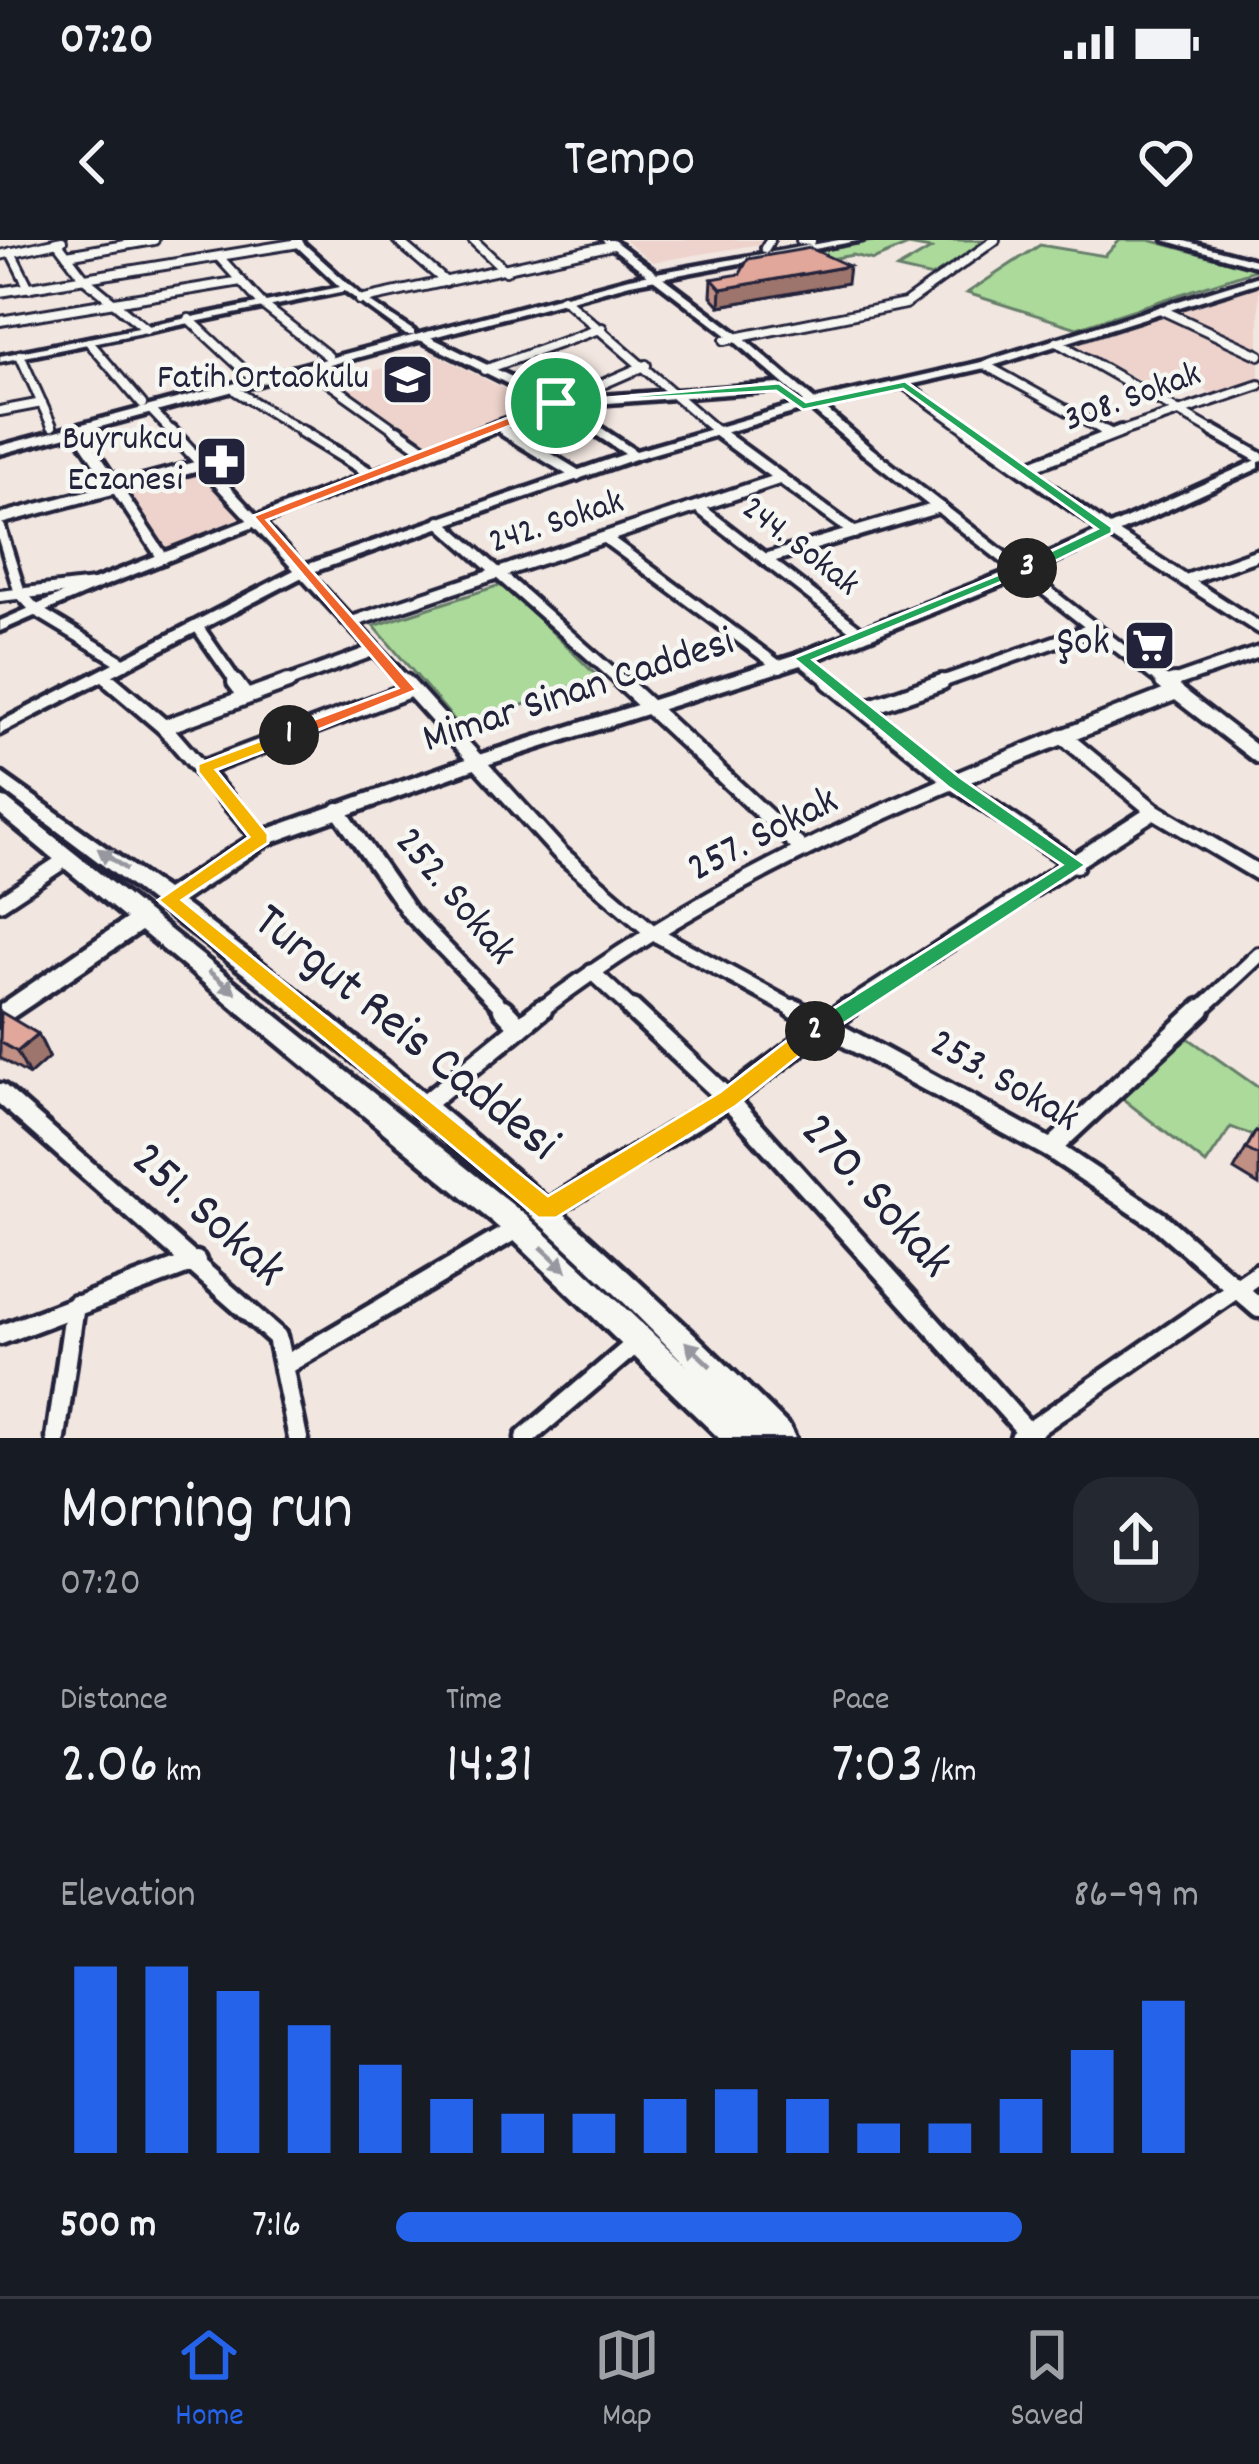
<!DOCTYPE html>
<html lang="en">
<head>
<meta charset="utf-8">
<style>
	:root { --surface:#171b24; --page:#242831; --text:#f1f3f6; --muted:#9ea1a6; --line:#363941; --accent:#2563eb }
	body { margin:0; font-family:Dekko,sans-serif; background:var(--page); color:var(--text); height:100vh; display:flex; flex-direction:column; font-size:45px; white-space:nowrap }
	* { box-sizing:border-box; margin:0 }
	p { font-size:39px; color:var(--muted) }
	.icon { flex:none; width:66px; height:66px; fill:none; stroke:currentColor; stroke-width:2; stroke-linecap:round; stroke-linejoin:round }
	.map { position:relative; height:1198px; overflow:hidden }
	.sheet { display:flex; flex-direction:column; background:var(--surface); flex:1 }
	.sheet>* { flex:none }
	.pin { position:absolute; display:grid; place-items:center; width:102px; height:102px; color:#fff; margin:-51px; border:6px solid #fff; border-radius:50%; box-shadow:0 3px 12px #0007 }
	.km { position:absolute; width:60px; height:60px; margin:-30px; border-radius:50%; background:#222; color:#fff; font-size:33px; line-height:60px; text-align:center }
	.round { display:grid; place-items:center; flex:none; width:126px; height:126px; border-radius:36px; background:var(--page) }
	.overview { display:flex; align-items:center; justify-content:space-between; height:204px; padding:0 60px }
	h1 { font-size:66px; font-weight:600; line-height:90px }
	.metrics { display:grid; grid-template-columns:repeat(3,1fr); gap:18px; height:204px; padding:12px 60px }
	.metrics div { display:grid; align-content:center }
	.metrics b { font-size:60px; font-weight:600 }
	.metrics small { font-size:33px; font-weight:400 }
	.metrics p { font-size:33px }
	.chart { height:336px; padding:24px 60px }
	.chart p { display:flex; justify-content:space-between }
	.chart svg { width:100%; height:216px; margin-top:12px; stroke:var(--accent); stroke-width:6 }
	ul { padding:0 60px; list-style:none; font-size:39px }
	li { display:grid; grid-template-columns:192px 144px 1fr; align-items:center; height:90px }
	li i { height:30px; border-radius:15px; background:var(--accent) }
	.status { display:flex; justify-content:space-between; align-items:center; height:84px; padding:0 60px; background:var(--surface); direction:ltr }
	.status svg { height:33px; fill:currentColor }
	header { display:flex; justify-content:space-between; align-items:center; height:156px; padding:0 60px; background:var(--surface); font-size:54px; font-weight:600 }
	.menu { display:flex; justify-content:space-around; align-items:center; height:168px; border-top:3px solid var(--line); background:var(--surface); font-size:33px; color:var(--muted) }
	.menu a { display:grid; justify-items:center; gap:6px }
	.menu .selected { color:var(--accent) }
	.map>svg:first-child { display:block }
	.built { fill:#edd3cb }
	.green { fill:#abda9a; stroke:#667e6a; stroke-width:3 }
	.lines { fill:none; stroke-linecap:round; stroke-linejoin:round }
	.minor-far3-casing { stroke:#22223b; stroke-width:14 }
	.minor-far2-casing { stroke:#22223b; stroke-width:18 }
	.minor-far1-casing { stroke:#22223b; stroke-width:22 }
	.minor-casing { stroke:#22223b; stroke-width:27 }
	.tertiary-casing { stroke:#22223b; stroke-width:9 }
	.secondary-casing { stroke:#22223b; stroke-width:9 }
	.primary-casing { stroke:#22223b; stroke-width:9 }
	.minor-far3 { stroke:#f6f6f2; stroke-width:8 }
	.minor-far2 { stroke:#f6f6f2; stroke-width:10 }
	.minor-far1 { stroke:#f6f6f2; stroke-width:14 }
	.minor { stroke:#f6f6f2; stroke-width:18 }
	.tertiary { fill:#f6f6f2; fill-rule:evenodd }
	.secondary { fill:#f6f6f2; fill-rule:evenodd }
	.primary { fill:#f6f6f2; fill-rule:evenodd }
	.wall { fill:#c19084; stroke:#22223b; stroke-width:3 }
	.shaded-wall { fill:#9d756c; stroke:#22223b; stroke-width:3 }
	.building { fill:#e0a79a; stroke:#22223b; stroke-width:3 }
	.oneway { fill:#9797a0 }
	.split-1 { fill:#f0652b; stroke:#fff; stroke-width:3 }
	.split-2 { fill:#f5b400; stroke:#fff; stroke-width:3 }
	.split-3 { fill:#22a559; stroke:#fff; stroke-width:3 }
	.split-4 { fill:#22a559; stroke:#fff; stroke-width:3 }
	.labels { text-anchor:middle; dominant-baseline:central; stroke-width:9; stroke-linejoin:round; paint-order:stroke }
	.far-poi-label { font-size:36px; fill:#22223b; stroke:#f6f6f2; text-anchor:end }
	.far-street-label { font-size:36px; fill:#22223b; stroke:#f6f6f2 }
	.poi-label { font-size:42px; fill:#22223b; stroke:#f6f6f2; text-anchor:end }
	.street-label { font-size:42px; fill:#22223b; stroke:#f6f6f2 }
	.near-street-label { font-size:51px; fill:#22223b; stroke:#f6f6f2 }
</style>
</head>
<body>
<div class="status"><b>07:20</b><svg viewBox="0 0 49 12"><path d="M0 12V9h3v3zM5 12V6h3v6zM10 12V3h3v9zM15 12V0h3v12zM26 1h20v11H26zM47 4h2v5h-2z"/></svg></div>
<header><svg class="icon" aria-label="back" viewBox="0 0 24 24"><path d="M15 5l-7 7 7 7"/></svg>Tempo<svg class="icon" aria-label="heart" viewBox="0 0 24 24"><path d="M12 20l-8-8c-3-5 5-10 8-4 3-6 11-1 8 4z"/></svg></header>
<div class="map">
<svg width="1259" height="1198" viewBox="0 0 1259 1198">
	<rect width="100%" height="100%" fill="#f2e6e0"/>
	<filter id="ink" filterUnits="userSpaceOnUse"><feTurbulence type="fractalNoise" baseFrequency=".00833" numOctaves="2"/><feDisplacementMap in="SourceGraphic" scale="24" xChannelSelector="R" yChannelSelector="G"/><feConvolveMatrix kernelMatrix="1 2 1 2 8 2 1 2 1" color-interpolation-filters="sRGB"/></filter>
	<g filter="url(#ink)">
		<!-- built -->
		<g class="built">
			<polygon points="624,0 785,0 653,22"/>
			<polygon points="1259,46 1259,110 1178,71 1242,52"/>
			<polygon points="1160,74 1259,121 1259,140 1213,154 1191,143 1160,151 1070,103"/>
			<polygon points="432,112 535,165 430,206 335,144"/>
			<polygon points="199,230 244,276 167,308 126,249"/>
		</g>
		<!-- green -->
		<g class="green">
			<polygon points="879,0 990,0 932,37 897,29 931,9 908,5 873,20 853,15 754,32 750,23"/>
			<polygon points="1120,0 1149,0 1258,29 1077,88 967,53 1040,5 1105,16"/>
			<polygon points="503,344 598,437 461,488 374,386"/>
			<polygon points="1188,798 1259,848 1259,898 1231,887 1206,924 1119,856"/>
		</g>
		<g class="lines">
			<defs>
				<g id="minor-far3">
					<polyline points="397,0 446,42"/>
					<polyline points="473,0 506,31"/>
					<polyline points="801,0 811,1"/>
					<polyline points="57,2 85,39 146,89"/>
					<polyline points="765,8 770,0"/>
					<polyline points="11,12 29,48"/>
					<polyline points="0,15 62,1"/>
					<polyline points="67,15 154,0"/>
					<polyline points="219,17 263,65 328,116"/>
					<polyline points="0,52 299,3"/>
					<polyline points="563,58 720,194"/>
					<polyline points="360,60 613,5"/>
					<polyline points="1162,70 1259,115"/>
					<polyline points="189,79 249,135"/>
					<polyline points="0,81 241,41"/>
					<polyline points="725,100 905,64 995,0"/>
					<polyline points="89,102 142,164"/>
					<polyline points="1057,102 1218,194"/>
					<polyline points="20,115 52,186"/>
					<polyline points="985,125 1108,193"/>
					<polyline points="311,130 401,194"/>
					<polyline points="484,130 602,88"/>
					<polyline points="905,145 973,194"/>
					<polyline points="236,151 306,194"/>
					<polyline points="566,160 646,125"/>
					<polyline points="0,171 42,163"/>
					<polyline points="153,172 174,194"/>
					<polyline points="496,185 510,194"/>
					<polyline points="1113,194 1259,145"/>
				</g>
				<g id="minor-far2">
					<polyline points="78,191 163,318"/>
					<polyline points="171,191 408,445"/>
					<polyline points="301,191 371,234"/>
					<polyline points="397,191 427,212"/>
					<polyline points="505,191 577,235"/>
					<polyline points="716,191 855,293"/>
					<polyline points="969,191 1107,290 1259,388"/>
					<polyline points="1104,191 1108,193"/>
					<polyline points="1213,191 1259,217"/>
					<polyline points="867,211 1167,445"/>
					<polyline points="1026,228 1121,191"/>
					<polyline points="698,267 863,395"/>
					<polyline points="0,279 206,224"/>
					<polyline points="440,282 625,445"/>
					<polyline points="0,288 20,353 37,371 125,424"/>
					<polyline points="608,300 780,427"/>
					<polyline points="765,319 940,267"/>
					<polyline points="1186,340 1259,314"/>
					<polyline points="0,356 94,345"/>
					<polyline points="352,382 779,239"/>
					<polyline points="197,386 238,445"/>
					<polyline points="801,419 833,445"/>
					<polyline points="103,435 114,445"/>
					<polyline points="1167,444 1259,412"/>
					<polyline points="280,445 375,410"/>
					<polyline points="933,445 1094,388"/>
				</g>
				<g id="minor-far1">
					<polyline points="111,442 164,487 261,599"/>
					<polyline points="235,442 244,454"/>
					<polyline points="405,442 560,613 652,692 799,772"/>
					<polyline points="622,442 803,610"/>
					<polyline points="829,442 954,543 1076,625"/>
					<polyline points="1163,442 1259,516"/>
					<polyline points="1167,444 1174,442"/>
					<polyline points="867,468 942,442"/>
					<polyline points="164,487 288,442"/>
					<polyline points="1063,496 1154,571 1259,633"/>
					<polyline points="204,528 409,450"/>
					<polyline points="338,570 410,673 506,772"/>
					<polyline points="0,663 68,618"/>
					<polyline points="592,732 635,772"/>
					<path d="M538 772C728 626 956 538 1177 452"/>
					<polyline points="842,772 1154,571"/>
					<polyline points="1198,772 1259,715"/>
				</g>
				<g id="minor">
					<polyline points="503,769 520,787"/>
					<polyline points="632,769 728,859 1033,1198"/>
					<polyline points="794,769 1051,909 1159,981 1259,1068"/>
					<polyline points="0,853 277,1097 298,1198"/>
					<polyline points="420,868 542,769"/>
					<polyline points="1051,909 1201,769"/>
					<polyline points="547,970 728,859 847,769"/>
					<polyline points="0,1095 196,1021"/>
					<polyline points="285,1125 518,988"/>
					<polyline points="56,1198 75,1065"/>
					<polyline points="525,1198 641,1099"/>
					<polyline points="1020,1198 1259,1033"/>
				</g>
				<g id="tertiary">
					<polygon points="290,0 300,0 364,58 414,91 414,95 406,95 345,51 0,122 0,116 340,47"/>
					<polygon points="602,0 613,0 741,96 815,160 982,122 1259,36 1259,42 989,127 821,165 871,208 871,214 863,214 810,168 638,218 310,333 0,494 0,482 300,327 625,214 555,168 99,348 0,391 0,381 89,342 546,163 420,100 420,96 428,96 557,159 779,144 785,147 779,150 569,166 636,211 804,162 733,100"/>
				</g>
				<g id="secondary">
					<polygon points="1164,0 1181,0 1259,21 1259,27"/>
					<path d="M1259 219V228L1028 334 807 423 483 526 268 604 182 662C397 823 600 997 790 1187L795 1198H719L509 996 141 691 0 786V765L126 679 0 575V557L7 559 529 978 687 1126C479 911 239 726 0 548V532L166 650 254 594 469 518 795 415 1016 328Z"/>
				</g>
				<polygon id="primary" points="839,0 862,0 630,44 0,214 0,206 629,38"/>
			</defs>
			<!-- minor-far3 casing -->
			<use href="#minor-far3" class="minor-far3-casing"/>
			<!-- minor-far2 casing -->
			<use href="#minor-far2" class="minor-far2-casing"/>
			<!-- minor-far1 casing -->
			<use href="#minor-far1" class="minor-far1-casing"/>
			<!-- minor casing -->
			<use href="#minor" class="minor-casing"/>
			<!-- tertiary casing -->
			<use href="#tertiary" class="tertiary-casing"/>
			<!-- secondary casing -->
			<use href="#secondary" class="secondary-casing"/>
			<!-- primary casing -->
			<use href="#primary" class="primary-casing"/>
			<!-- minor-far3 -->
			<use href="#minor-far3" class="minor-far3"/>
			<!-- minor-far2 -->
			<use href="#minor-far2" class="minor-far2"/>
			<!-- minor-far1 -->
			<use href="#minor-far1" class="minor-far1"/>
			<!-- minor -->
			<use href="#minor" class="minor"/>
			<!-- tertiary -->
			<use href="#tertiary" class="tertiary"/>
			<!-- secondary -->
			<use href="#secondary" class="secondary"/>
			<!-- primary -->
			<use href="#primary" class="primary"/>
		</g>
		<!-- wall -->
		<g class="wall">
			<polygon points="712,39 847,43 720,66 711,56"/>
			<polygon points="0,773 38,794 49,817 29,835 0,818"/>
			<polygon points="1256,891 1259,892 1259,945 1234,930"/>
		</g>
		<!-- shaded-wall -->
		<g class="shaded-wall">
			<polygon points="849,26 847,43 720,66 721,49"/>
			<polygon points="38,794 49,817 29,835 17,812"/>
		</g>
		<!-- building -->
		<g class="building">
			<polygon points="810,8 849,26 721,49 712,39 740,34 748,19"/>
			<polygon points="1,772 38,794 17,812 0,802"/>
			<polygon points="1256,891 1259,892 1259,916 1246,909"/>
		</g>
		<!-- one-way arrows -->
		<defs><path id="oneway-solid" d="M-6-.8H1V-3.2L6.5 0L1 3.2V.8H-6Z" transform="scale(3)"/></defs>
		<g class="oneway">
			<use href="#oneway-solid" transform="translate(112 619) rotate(-144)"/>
			<use href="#oneway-solid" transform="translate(222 742) rotate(39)"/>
			<use href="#oneway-solid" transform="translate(554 1019) rotate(43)"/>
			<use href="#oneway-solid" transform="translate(698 1114) rotate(-136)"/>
		</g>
	</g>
	<!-- split-1 -->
	<polygon class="split-1" points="556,159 561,166 267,280 417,450 296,499 283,499 283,491 398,448 253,276"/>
	<!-- split-2 -->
	<polygon class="split-2" points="289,490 296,491 296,499 216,530 268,594 268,603 182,660 548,956 720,852 807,785 823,785 823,797 736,866 556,978 538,978 158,660 249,597 198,532 198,524"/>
	<!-- split-3 -->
	<polygon class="split-3" points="1022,325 1035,328 813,420 961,538 1086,625 823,797 807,797 807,785 1062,625 948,547 793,418"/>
	<!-- split-4 -->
	<polygon class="split-4" points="905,141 1112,287 1112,293 1033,332 1022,332 1022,325 1097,289 903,149 803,170 776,151 550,163 779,143 806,162"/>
	<!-- icons -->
	<defs>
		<symbol id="school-square" viewBox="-11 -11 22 22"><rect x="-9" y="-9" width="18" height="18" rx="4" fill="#22223b" stroke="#f6f6f2"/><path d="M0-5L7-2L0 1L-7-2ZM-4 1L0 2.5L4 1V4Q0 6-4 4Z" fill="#fff"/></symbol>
		<symbol id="pharmacy-square" viewBox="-11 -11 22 22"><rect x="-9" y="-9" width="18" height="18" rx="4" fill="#22223b" stroke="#f6f6f2"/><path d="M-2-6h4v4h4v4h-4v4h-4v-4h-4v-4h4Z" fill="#fff"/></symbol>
		<symbol id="supermarket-square" viewBox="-11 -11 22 22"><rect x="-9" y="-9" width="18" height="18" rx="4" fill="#22223b" stroke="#f6f6f2"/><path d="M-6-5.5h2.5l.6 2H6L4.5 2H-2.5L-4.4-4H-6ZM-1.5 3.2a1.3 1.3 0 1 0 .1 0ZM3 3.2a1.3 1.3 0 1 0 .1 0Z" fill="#fff"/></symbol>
	</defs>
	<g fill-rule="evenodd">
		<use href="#school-square" x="378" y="110" width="59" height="59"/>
		<use href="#pharmacy-square" x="192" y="192" width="59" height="59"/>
		<use href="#supermarket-square" x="1120" y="376" width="59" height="59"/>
	</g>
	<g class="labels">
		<!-- far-poi labels -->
		<g class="far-poi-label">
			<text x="369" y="140">Fatih Ortaokulu</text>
			<text x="183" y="201">Buyrukcu<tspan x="183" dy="41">Eczanesi</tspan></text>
		</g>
		<!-- far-street labels -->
		<g class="far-street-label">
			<text transform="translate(1133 159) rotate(-20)">308. Sokak</text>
			<text transform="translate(557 284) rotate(-18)">242. Sokak</text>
			<text transform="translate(799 308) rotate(38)">244. Sokak</text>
		</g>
		<!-- poi labels -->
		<g class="poi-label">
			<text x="1110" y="405">Şok</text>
		</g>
		<!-- street labels -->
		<g class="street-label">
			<text transform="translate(579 453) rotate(-18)">Mimar Sinan Caddesi</text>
			<text transform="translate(764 597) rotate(-27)">257. Sokak</text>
			<text transform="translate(453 658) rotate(50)">252. Sokak</text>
			<text transform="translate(1003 843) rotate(30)">253. Sokak</text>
		</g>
		<!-- near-street labels -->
		<g class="near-street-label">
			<text transform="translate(404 795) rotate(39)">Turgut Reis Caddesi</text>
			<text transform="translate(874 958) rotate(48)">270. Sokak</text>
			<text transform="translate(206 977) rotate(42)">251. Sokak</text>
		</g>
	</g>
</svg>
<div class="pin" style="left:556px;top:163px;background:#1e9e55"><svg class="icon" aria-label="arrive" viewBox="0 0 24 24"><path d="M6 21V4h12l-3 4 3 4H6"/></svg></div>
<b class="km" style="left:289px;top:495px">1</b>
<b class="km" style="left:815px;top:791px">2</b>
<b class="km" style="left:1027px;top:328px">3</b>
</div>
<section class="sheet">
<div class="overview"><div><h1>Morning run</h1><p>07:20</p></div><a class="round"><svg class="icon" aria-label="share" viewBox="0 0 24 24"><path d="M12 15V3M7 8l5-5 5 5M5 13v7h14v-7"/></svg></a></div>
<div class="metrics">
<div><p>Distance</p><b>2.06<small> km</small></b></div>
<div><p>Time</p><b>14:31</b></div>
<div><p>Pace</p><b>7:03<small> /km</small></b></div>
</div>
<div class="chart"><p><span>Elevation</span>86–99 m</p>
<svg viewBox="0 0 160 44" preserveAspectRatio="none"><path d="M5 44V6M15 44V6M25 44V11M35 44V18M45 44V26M55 44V33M65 44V36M75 44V36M85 44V33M95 44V31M105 44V33M115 44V38M125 44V38M135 44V33M145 44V23M155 44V13"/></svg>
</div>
<ul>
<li><b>500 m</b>7:16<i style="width:78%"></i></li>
</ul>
</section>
<nav class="menu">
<a class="selected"><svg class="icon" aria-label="home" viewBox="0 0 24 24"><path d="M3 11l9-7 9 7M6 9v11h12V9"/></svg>Home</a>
<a><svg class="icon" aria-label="map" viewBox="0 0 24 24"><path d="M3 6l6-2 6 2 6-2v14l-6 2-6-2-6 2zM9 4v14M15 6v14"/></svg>Map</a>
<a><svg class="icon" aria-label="saved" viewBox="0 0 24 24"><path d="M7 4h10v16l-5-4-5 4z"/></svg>Saved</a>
</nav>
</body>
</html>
